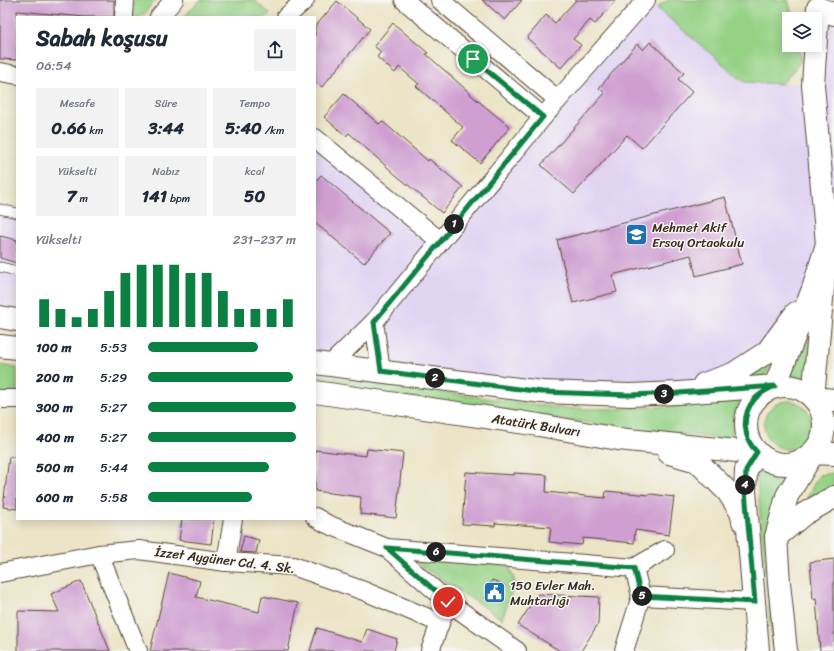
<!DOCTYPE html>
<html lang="tr">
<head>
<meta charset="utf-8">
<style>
	:root { --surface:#fff; --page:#f2f2f3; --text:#1f2937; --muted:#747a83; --accent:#0b8043 }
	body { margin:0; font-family:Sriracha,sans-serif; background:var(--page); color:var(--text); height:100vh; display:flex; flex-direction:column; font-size:15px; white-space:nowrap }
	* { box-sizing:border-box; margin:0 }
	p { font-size:13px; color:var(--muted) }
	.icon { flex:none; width:22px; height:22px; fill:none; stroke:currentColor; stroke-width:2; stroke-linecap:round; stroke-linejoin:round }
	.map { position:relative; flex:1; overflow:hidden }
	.side { position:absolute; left:16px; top:16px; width:300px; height:504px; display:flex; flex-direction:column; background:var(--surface); border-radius:0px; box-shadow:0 2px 10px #0003 }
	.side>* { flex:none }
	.buttons { position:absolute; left:782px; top:12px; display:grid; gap:8px }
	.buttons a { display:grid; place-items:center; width:40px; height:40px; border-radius:0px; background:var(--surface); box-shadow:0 2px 10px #0003; font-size:20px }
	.pin { position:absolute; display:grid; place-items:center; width:34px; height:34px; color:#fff; margin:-17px; border:2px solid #fff; border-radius:50%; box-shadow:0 1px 4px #0007 }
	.km { position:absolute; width:20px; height:20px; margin:-10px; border-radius:50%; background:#222; color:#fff; font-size:11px; line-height:20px; text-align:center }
	.round { display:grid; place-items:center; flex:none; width:42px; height:42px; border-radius:0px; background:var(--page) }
	.summary { display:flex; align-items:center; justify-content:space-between; height:68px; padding:0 20px }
	h1 { font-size:22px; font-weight:700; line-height:30px }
	.metrics { display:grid; grid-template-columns:repeat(3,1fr); gap:6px; height:68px; padding:4px 20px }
	.metrics div { display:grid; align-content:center; border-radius:0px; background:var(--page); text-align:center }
	.metrics b { font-size:17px; font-weight:700 }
	.metrics small { font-size:11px; font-weight:400 }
	.metrics p { font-size:11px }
	.chart { height:112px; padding:8px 20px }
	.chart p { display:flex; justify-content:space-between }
	.chart svg { width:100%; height:72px; margin-top:4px; stroke:var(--accent); stroke-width:6 }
	ul { padding:0 20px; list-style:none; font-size:13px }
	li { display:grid; grid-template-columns:64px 48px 1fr; align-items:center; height:30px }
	li i { height:10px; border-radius:5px; background:var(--accent) }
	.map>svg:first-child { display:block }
	.built { fill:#e1d4f3 }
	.green { fill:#96d286; stroke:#687e52 }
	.building { fill:#cf9fd1 }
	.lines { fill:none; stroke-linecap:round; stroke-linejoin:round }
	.service-casing { stroke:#554637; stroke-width:11 }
	.minor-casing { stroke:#554637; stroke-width:20 }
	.primary-casing { stroke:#554637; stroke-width:24 }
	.service { stroke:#fff; stroke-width:9 }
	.minor { stroke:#fff; stroke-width:18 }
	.primary { stroke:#fff; stroke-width:22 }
	.route-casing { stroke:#fff; stroke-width:8 }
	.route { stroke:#0b8043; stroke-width:5 }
	.labels { text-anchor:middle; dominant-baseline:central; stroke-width:3; stroke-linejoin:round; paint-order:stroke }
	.poi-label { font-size:13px; fill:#3b2a1e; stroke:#f6f6f2; text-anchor:start }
	.street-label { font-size:13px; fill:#3b2a1e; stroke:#f6f6f2 }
</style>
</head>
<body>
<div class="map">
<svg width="834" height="651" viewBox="0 0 834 651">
	<rect width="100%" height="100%" fill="#f6f6f2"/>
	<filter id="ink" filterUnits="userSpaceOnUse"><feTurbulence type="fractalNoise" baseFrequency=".025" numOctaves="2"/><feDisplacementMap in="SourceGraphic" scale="8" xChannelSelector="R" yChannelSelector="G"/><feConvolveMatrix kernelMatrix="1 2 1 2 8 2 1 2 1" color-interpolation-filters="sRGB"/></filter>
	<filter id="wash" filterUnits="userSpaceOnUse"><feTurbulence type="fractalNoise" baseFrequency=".012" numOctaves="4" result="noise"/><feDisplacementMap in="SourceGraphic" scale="16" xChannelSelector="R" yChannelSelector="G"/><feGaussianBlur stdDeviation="0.9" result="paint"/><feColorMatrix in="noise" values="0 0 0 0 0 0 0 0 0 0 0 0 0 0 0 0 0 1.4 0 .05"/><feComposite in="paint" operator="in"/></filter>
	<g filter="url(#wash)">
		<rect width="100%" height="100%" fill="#ebe4c6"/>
		<!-- built -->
		<g class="built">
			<polygon points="648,0 744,82 813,85 818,8 834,14 834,304 823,289 813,289 767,352 678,393 381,371 374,322 331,364 315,363 315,138 440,241"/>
			<polygon points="0,209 17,213 17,320 0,317"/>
		</g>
		<!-- green -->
		<g class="green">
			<polygon points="134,0 156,0 141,17 133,17"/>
			<polygon points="200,0 254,0 270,14 267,17 184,17"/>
			<polygon points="667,0 788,0 793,19 789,19 789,45 798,45 801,61 782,84 744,82 657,8"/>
			<polygon points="812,313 808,379 784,374"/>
			<polygon points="782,349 761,381 738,382"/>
			<polygon points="0,365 17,368 17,394 0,393"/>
			<path d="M315 375 560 408C620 411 680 406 740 400L734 415 731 440 568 420 315 384Z"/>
			<circle cx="788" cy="425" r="24"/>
			<polygon points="756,470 789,475 766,530 776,651 773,651"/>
			<polygon points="834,473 834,490 802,507 819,475"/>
			<polygon points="403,554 509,566 515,582 502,619"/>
		</g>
		<g id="blocks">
			<!-- building -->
			<g class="building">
				<polygon points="0,0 114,0 114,17 85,17 17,11 17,60 0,59"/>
				<polygon points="482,0 522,0 505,20"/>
				<polygon points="576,0 616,0 595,24 590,20 573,39 581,45 561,68 527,38 546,15 555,23"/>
				<polygon points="337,1 370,29 322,87 315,82 315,27"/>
				<polygon points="393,23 428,53 426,54 471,94 471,95 510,127 480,163 452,140 463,127 416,86 419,84 399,67 395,73 377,57 381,52 374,46"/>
				<polygon points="650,42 684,73 678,79 692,92 642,148 627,135 574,194 541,165 605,93 599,88 637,44 643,50"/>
				<polygon points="344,94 379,124 382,121 428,161 429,159 463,187 442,213 396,175 349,133 346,136 324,117"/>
				<polygon points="321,175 390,233 364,263 315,223 315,182"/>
				<polygon points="725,197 742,264 696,276 691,255 612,275 617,292 573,303 557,240"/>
				<polygon points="0,236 17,240 17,263 0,258"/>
				<polygon points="367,449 403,453 396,518 360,514 361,497 315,491 315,450 366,456"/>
				<polygon points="9,457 17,457 17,509 3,507"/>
				<polygon points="466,472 514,475 514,473 547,475 546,492 605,498 606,491 650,495 651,494 674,497 669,535 635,530 634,543 583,538 582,545 549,542 551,527 495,523 495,526 462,524"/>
				<polygon points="182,519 214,519 211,544 179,540"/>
				<polygon points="244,536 259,540 256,553 240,552"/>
				<polygon points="834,559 834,651 820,651 816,598 813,599 810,562"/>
				<polygon points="169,573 200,581 196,597 259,612 262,596 298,603 288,651 150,651"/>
				<polygon points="492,580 504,585 497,602 485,598"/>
				<polygon points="81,581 110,651 18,651 18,611 59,612 51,594"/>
				<polygon points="538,594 599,597 598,624 581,651 560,651 518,625"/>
				<polygon points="317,628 362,642 367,629 397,639 394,651 310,651"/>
			</g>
		</g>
	</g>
	<g filter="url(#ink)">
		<use href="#blocks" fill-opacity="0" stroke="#554637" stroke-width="1"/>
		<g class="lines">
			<defs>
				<g id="service">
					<polyline points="0,209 17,213"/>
					<polyline points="0,267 17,271"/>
				</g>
				<g id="minor">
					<polyline points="404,0 543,117"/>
					<polyline points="440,0 558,100"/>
					<polyline points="124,17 125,0"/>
					<polyline points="159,17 174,0"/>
					<polyline points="286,17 305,0"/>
					<polyline points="0,72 17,75"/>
					<polyline points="315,138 440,241"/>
					<polyline points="374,322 543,117 646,0"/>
					<polyline points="331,364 374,322 381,371"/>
					<polyline points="0,399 17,399"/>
					<polyline points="315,517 327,524 387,548 448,602 517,651"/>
					<polyline points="387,548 634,568 641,596 755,602"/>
					<polyline points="99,554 138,651"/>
					<polyline points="226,562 233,519"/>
					<polyline points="634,568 665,550"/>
					<polyline points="0,573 99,554 139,550 226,562 293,566 364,591 440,623"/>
					<polyline points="430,651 444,612"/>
					<polyline points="624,651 641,596"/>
				</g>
				<g id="primary">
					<polyline points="834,14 818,8 813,85 827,244 813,398 834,400"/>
					<polyline points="0,317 17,320"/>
					<polyline points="0,346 17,348"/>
					<polyline points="315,363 542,392 630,395 678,393 775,386 813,289 827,244"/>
					<polyline points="704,384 733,374 767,352 796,313"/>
					<circle cx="785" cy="425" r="39"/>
					<polyline points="315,392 539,425 618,439 757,453 746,470 745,491 758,651"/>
					<polyline points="669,453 697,461 728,492 741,512 743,521"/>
					<polyline points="776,537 804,514 834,497"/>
					<polyline points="786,651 779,583 776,537 787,496 813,453 834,454"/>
				</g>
			</defs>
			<!-- service casing -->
			<use href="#service" class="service-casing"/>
			<!-- minor casing -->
			<use href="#minor" class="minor-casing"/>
			<!-- primary casing -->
			<use href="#primary" class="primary-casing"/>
			<!-- service -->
			<use href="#service" class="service"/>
			<!-- minor -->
			<use href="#minor" class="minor"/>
			<!-- primary -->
			<use href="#primary" class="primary"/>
		</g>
	</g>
	<g class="lines" filter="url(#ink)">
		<defs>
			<path id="route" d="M448 602 387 548 634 568 641 596 755 602 745 491 746 470 757 452C743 439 741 415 754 400 759 393 767 390 775 386L678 393 630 395 542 392 381 371 374 322 543 117 473 59"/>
		</defs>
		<!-- route casing -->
		<use href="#route" class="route-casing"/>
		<!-- route -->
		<use href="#route" class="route"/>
	</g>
	<!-- icons -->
	<defs>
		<symbol id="school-square" viewBox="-11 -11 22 22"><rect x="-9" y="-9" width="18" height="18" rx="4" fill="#1f6fb2" stroke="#f6f6f2"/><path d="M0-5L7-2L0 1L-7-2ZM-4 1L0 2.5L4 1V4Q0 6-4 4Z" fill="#fff"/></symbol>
		<symbol id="civic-square" viewBox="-11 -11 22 22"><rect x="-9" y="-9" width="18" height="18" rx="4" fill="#1f6fb2" stroke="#f6f6f2"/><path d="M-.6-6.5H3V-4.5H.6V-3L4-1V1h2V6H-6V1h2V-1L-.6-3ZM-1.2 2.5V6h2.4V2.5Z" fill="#fff"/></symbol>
	</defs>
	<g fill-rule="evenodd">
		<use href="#school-square" x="624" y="222" width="25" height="25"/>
		<use href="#civic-square" x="482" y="580" width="25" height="25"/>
	</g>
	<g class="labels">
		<!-- poi labels -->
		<g class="poi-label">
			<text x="652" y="227">Mehmet Akif<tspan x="652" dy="15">Ersoy Ortaokulu</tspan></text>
			<text x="510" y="585">150 Evler Mah.<tspan x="510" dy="15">Muhtarlığı</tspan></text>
		</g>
		<!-- street labels -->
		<g class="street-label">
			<text transform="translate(536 425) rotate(9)">Atatürk Bulvarı</text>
			<text transform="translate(225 560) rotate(7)">İzzet Aygüner Cd. 4. Sk.</text>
		</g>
	</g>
</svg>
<div class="buttons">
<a><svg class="icon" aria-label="layers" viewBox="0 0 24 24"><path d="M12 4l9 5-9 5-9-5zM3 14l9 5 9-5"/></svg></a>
</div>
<div class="pin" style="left:473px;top:59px;background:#1e9e55"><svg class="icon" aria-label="arrive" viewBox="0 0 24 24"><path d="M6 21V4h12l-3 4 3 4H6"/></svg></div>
<div class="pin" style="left:448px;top:602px;background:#d93025"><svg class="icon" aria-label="check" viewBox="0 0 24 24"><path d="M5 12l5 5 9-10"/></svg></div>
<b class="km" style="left:454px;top:224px">1</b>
<b class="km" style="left:435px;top:378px">2</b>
<b class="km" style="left:664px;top:394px">3</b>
<b class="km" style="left:745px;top:485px">4</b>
<b class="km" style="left:642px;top:596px">5</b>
<b class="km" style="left:436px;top:552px">6</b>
<section class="side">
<div class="summary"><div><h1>Sabah koşusu</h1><p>06:54</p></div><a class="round"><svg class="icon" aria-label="share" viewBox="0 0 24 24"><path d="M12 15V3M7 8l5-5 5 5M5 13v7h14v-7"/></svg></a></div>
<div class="metrics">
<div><p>Mesafe</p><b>0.66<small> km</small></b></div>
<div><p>Süre</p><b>3:44</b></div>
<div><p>Tempo</p><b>5:40<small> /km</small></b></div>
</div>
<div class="metrics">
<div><p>Yükselti</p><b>7<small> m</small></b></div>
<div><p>Nabız</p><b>141<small> bpm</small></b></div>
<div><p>kcal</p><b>50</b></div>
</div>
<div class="chart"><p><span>Yükselti</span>231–237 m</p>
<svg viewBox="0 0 160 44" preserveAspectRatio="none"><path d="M5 44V27M15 44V33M25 44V38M35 44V33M45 44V22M55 44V11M65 44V6M75 44V6M85 44V6M95 44V11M105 44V11M115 44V22M125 44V33M135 44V33M145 44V33M155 44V27"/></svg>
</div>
<ul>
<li><b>100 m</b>5:53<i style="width:74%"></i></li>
<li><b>200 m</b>5:29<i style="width:98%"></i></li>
<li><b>300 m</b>5:27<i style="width:100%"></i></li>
<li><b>400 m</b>5:27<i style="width:100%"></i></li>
<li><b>500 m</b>5:44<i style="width:82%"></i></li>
<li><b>600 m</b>5:58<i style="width:70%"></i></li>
</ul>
</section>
</div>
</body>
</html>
